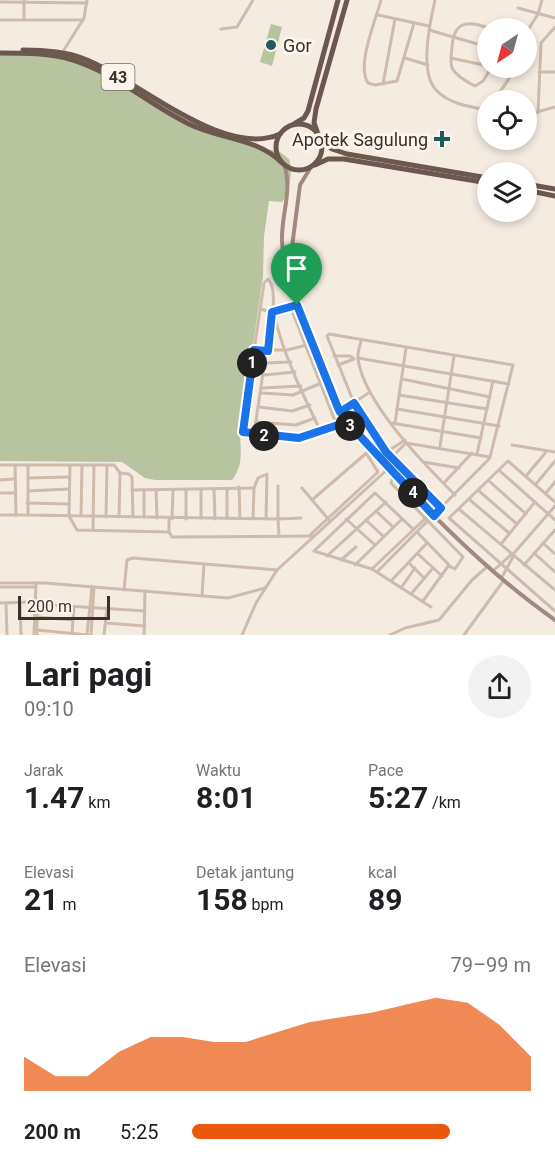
<!DOCTYPE html>
<html lang="id">
<head>
<meta charset="utf-8">
<style>
	:root { --surface:#fff; --page:#f2f2f2; --text:#202124; --muted:#757577; --accent:#ea580c }
	body { margin:0; font-family:Roboto,sans-serif; background:var(--page); color:var(--text); height:100vh; display:flex; flex-direction:column; font-size:22px; white-space:nowrap }
	* { box-sizing:border-box; margin:0 }
	p { font-size:20px; color:var(--muted) }
	.icon { flex:none; width:33px; height:33px; fill:none; stroke:currentColor; stroke-width:2; stroke-linecap:round; stroke-linejoin:round }
	.map { position:relative; height:635px; overflow:hidden }
	.drawer { display:flex; flex-direction:column; background:var(--surface); flex:1 }
	.drawer>* { flex:none }
	.needle { width:39px; rotate:216deg }
	.fabs { position:absolute; left:477px; top:18px; display:grid; gap:12px }
	.fabs a { display:grid; place-items:center; width:60px; height:60px; border-radius:50%; background:var(--surface); box-shadow:0 3px 9px #0003; font-size:30px }
	.scale { position:absolute; left:18px; bottom:15px; width:92px; box-sizing:border-box; padding-left:6px; border:3px solid #3b302b; border-top:0; font-size:16px; line-height:21px; white-space:nowrap; color:#3b302b; -webkit-text-stroke:4px #fbf5ee; paint-order:stroke }
	.pin { position:absolute; display:grid; place-items:center; width:51px; height:51px; color:#fff; margin:-62px -26px; border-radius:50% 50% 50% 0; rotate:-45deg; box-shadow:0 0 6px #0007 }
	.pin .icon { rotate:45deg }
	.km { position:absolute; width:30px; height:30px; margin:-15px; border-radius:50%; background:#222; color:#fff; font-size:16px; line-height:30px; text-align:center }
	.round { display:grid; place-items:center; flex:none; width:63px; height:63px; border-radius:32px; background:var(--page) }
	.headline { display:flex; align-items:center; justify-content:space-between; height:102px; padding:0 24px }
	h1 { font-size:33px; font-weight:700; line-height:45px }
	.figures { display:grid; grid-template-columns:repeat(3,1fr); gap:9px; height:102px; padding:6px 24px }
	.figures div { display:grid; align-content:center }
	.figures b { font-size:30px; font-weight:700 }
	.figures small { font-size:16px; font-weight:400 }
	.figures p { font-size:16px }
	.chart { height:168px; padding:12px 24px }
	.chart p { display:flex; justify-content:space-between }
	.chart svg { width:100%; height:108px; margin-top:6px; fill:var(--accent); opacity:.7 }
	ul { padding:0 24px; list-style:none; font-size:20px }
	li { display:grid; grid-template-columns:96px 72px 1fr; align-items:center; height:45px }
	li i { height:15px; border-radius:8px; background:var(--accent) }
	.map>svg:first-child { display:block }
	.green { fill:#b8c4a0 }
	.lines { fill:none; stroke-linecap:round; stroke-linejoin:round }
	.minor { stroke:#cdbbac; stroke-width:3 }
	.secondary { stroke:#a18a7d; stroke-width:4 }
	.trunk { stroke:#6c584f; stroke-width:5 }
	.route-casing { stroke:#fff; stroke-width:12 }
	.route { stroke:#1a73e8; stroke-width:8 }
	.poi-dot { fill:#1f5a5e; stroke:#fbf5ee; stroke-width:2 }
	.labels { text-anchor:middle; dominant-baseline:central; stroke-width:6; stroke-linejoin:round; paint-order:stroke }
	.shield { fill:#fbf5ee; stroke:#756b66; stroke-width:1.5 }
	.shield-label { font-size:16px; font-weight:bold; fill:#3b302b }
	.poi-label { font-size:18px; fill:#3b302b; stroke:#fbf5ee; text-anchor:start }
</style>
</head>
<body>
<div class="map">
<svg width="555" height="635" viewBox="0 0 555 635">
	<rect width="100%" height="100%" fill="#f4ebe1"/>
	<!-- green -->
	<g class="green">
		<polygon points="271,24 282,27 272,66 260,62"/>
		<path d="M0 52 73 58 186 121 256 147 280 152 289 159C293 170 290 193 282 202L269 201 264 236 263 276 240 436C241 452 243 466 232 480H155L145 478 122 462 0 461Z"/>
	</g>
	<g class="lines">
		<!-- minor -->
		<g class="minor">
			<path d="M381 0C376 20 356 65 368 83L375 85 397 81 414 23"/>
			<path d="M435 0C430 22 419 72 436 90 449 104 470 107 488 110"/>
			<polyline points="0,2 87,3"/>
			<polyline points="518,8 555,18"/>
			<polyline points="378,15 429,26"/>
			<polyline points="0,20 83,20"/>
			<polyline points="24,20 24,0"/>
			<path d="M488 28C466 19 453 23 452 48 451 55 450 61 452 68 456 76 467 82 475 86L483 81 491 68"/>
			<polyline points="221,29 237,27 253,0"/>
			<polyline points="429,30 488,47"/>
			<polyline points="526,33 538,14 542,0"/>
			<polyline points="62,53 84,18 87,0"/>
			<polyline points="405,58 428,65"/>
			<polyline points="451,58 488,66"/>
			<polyline points="539,72 555,72"/>
			<polyline points="383,84 395,19"/>
			<path d="M495 100C501 87 510 83 513 68"/>
			<polyline points="507,100 508,97"/>
			<polyline points="538,113 541,43 555,27"/>
			<polyline points="526,115 555,107"/>
			<polyline points="291,308 337,426"/>
			<polyline points="261,309 274,313 291,308"/>
			<polyline points="272,312 254,434 299,438 347,422"/>
			<path d="M361 341C360 346 357 354 358 359 364 403 424 464 455 495"/>
			<polyline points="254,350 287,350 311,344"/>
			<polyline points="334,356 350,356 354,359 338,365"/>
			<polyline points="358,358 509,384"/>
			<polyline points="266,363 291,362"/>
			<polyline points="264,375 295,372"/>
			<polyline points="402,379 490,397"/>
			<polyline points="262,388 301,386"/>
			<polyline points="262,393 293,395 326,381"/>
			<polyline points="399,395 487,409"/>
			<polyline points="259,407 292,411 310,405"/>
			<polyline points="397,409 499,426"/>
			<polyline points="341,411 370,392"/>
			<polyline points="256,422 296,425 315,418"/>
			<polyline points="392,423 481,438"/>
			<polyline points="395,423 406,348"/>
			<path d="M254 434 242 431 264 283 268 279C276 288 272 302 274 314 283 354 303 395 321 432"/>
			<polyline points="512,445 555,452"/>
			<polyline points="440,446 454,356"/>
			<polyline points="477,454 493,381"/>
			<polyline points="379,457 405,440"/>
			<polyline points="423,462 459,468"/>
			<polyline points="385,464 406,443 490,457 513,365 329,334 327,336 354,403 386,452 392,458 441,509"/>
			<polyline points="0,465 15,465 16,515"/>
			<polyline points="15,465 28,465"/>
			<polyline points="70,465 69,516 77,530 169,532 172,537 313,536"/>
			<polyline points="500,471 555,520"/>
			<polyline points="394,474 391,483 463,557 455,569 449,566"/>
			<polyline points="526,476 546,452"/>
			<polyline points="28,478 69,477"/>
			<polyline points="0,480 14,479"/>
			<polyline points="489,481 526,514"/>
			<polyline points="444,483 472,453"/>
			<polyline points="536,484 555,461"/>
			<polyline points="278,486 278,519 301,518"/>
			<polyline points="239,487 240,518"/>
			<polyline points="302,488 329,520"/>
			<polyline points="186,489 186,519"/>
			<polyline points="201,489 201,518"/>
			<polyline points="214,489 215,519"/>
			<polyline points="227,489 227,518"/>
			<polyline points="132,490 254,488 258,478 267,474 266,519"/>
			<polyline points="144,490 144,517"/>
			<polyline points="156,490 157,518"/>
			<polyline points="28,491 69,489"/>
			<polyline points="479,491 517,524"/>
			<polyline points="0,493 15,493"/>
			<polyline points="546,493 555,482"/>
			<polyline points="312,500 371,449"/>
			<polyline points="470,500 509,533"/>
			<polyline points="555,502 508,461 449,518 555,611"/>
			<polyline points="27,503 69,504"/>
			<polyline points="460,510 555,590"/>
			<polyline points="376,511 393,527"/>
			<polyline points="0,515 28,515"/>
			<polyline points="81,516 82,465"/>
			<polyline points="106,517 107,465"/>
			<polyline points="119,517 120,474"/>
			<polyline points="133,517 132,477 129,474 120,473 114,465 28,465 28,515 278,519 279,536"/>
			<polyline points="169,519 169,532"/>
			<polyline points="172,519 173,490"/>
			<polyline points="253,519 254,488"/>
			<polyline points="346,519 375,545"/>
			<polyline points="366,520 383,536"/>
			<polyline points="413,529 375,493 314,551 372,569 431,607"/>
			<polyline points="93,530 94,465"/>
			<polyline points="417,532 449,565 423,601"/>
			<polyline points="310,535 378,472 366,453"/>
			<polyline points="543,543 555,554"/>
			<polyline points="501,544 535,502"/>
			<polyline points="515,552 555,506"/>
			<polyline points="534,553 555,572"/>
			<polyline points="418,554 442,576"/>
			<polyline points="327,556 386,502"/>
			<polyline points="341,560 356,547"/>
			<polyline points="409,563 424,578"/>
			<polyline points="355,565 402,519"/>
			<polyline points="524,565 555,530"/>
			<polyline points="372,569 431,513"/>
			<polyline points="494,570 513,553"/>
			<polyline points="377,572 490,458"/>
			<polyline points="502,577 514,555"/>
			<polyline points="391,581 426,544"/>
			<polyline points="0,583 45,583 228,598 265,588"/>
			<polyline points="0,587 35,587"/>
			<polyline points="401,588 415,568"/>
			<polyline points="124,590 127,560 133,558 277,570"/>
			<polyline points="411,594 433,568"/>
			<polyline points="202,596 204,564"/>
			<polyline points="20,602 21,635"/>
			<polyline points="0,603 33,602"/>
			<polyline points="6,603 7,635"/>
			<polyline points="37,617 73,620"/>
			<polyline points="106,623 145,626"/>
			<polyline points="37,630 88,635"/>
			<polyline points="72,633 74,607"/>
			<polyline points="34,635 36,583"/>
			<polyline points="37,635 37,604 145,611"/>
			<polyline points="87,635 92,587"/>
			<polyline points="91,635 94,587"/>
			<polyline points="104,635 107,608"/>
			<polyline points="144,635 145,591"/>
			<polyline points="242,635 256,603 277,570 389,468"/>
			<polyline points="390,635 405,628 439,620 472,580 488,566"/>
			<polyline points="464,635 504,580"/>
		</g>
		<!-- secondary -->
		<g class="secondary">
			<path d="M284 164C293 191 281 214 282 241 284 284 324 391 350 425 412 495 478 566 555 620"/>
			<polyline points="289,270 300,185 311,167"/>
		</g>
		<!-- trunk -->
		<g class="trunk">
			<path d="M23 50C43 50 63 51 82 58 135 77 223 160 280 134"/>
			<path d="M0 53C24 53 50 53 73 60 115 73 150 105 189 124 219 139 257 138 281 162"/>
			<circle cx="299" cy="147" r="23"/>
			<polyline points="294,124 304,118 308,111 338,0"/>
			<polyline points="317,131 314,123 316,109 347,0"/>
			<polyline points="321,140 332,149 347,154 488,178"/>
			<polyline points="315,165 328,159 344,159 488,183"/>
			<polyline points="526,184 555,189"/>
			<polyline points="526,190 555,196"/>
		</g>
	</g>
	<g class="lines">
		<defs>
			<polygon id="route" points="297,305 338,408 340,412 354,403 386,452 441,508 434,516 347,422 299,438 243,432 254,350 268,351 272,312"/>
		</defs>
		<!-- route casing -->
		<use href="#route" class="route-casing"/>
		<!-- route -->
		<use href="#route" class="route"/>
	</g>
	<!-- markers -->
	<g class="poi-dot">
		<circle cx="271" cy="45" r="6"/>
		<path d="M439 130h6v6h6v6h-6v6h-6v-6h-6v-6h6z"/>
	</g>
	<g class="labels">
		<!-- shield labels -->
		<rect class="shield" x="101.5" y="64" width="33" height="26" rx="4.5"/>
		<g class="shield-label">
			<text x="118" y="77">43</text>
		</g>
		<!-- poi labels -->
		<g class="poi-label">
			<text x="283" y="45">Gor</text>
			<text x="428" y="139" text-anchor="end">Apotek Sagulung</text>
		</g>
	</g>
</svg>
<div class="fabs">
<a><svg class="needle" viewBox="-14 -14 28 28"><path d="M0-13l5 13h-10z" fill="#e53935"/><path d="M0 13l5-13h-10z" fill="#757577"/></svg></a>
<a><svg class="icon" aria-label="locate" viewBox="0 0 24 24"><circle cx="12" cy="12" r="6"/><path d="M12 2v4M12 18v4M2 12h4M18 12h4"/></svg></a>
<a><svg class="icon" aria-label="layers" viewBox="0 0 24 24"><path d="M12 4l9 5-9 5-9-5zM3 14l9 5 9-5"/></svg></a>
</div>
<div class="scale">200 m</div>
<div class="pin" style="left:297px;top:305px;background:#1e9e55"><svg class="icon" aria-label="arrive" viewBox="0 0 24 24"><path d="M6 21V4h12l-3 4 3 4H6"/></svg></div>
<b class="km" style="left:252px;top:363px">1</b>
<b class="km" style="left:264px;top:436px">2</b>
<b class="km" style="left:350px;top:426px">3</b>
<b class="km" style="left:413px;top:493px">4</b>
</div>
<section class="drawer">
<div class="headline"><div><h1>Lari pagi</h1><p>09:10</p></div><a class="round"><svg class="icon" aria-label="share" viewBox="0 0 24 24"><path d="M12 15V3M7 8l5-5 5 5M5 13v7h14v-7"/></svg></a></div>
<div class="figures">
<div><p>Jarak</p><b>1.47<small> km</small></b></div>
<div><p>Waktu</p><b>8:01</b></div>
<div><p>Pace</p><b>5:27<small> /km</small></b></div>
</div>
<div class="figures">
<div><p>Elevasi</p><b>21<small> m</small></b></div>
<div><p>Detak jantung</p><b>158<small> bpm</small></b></div>
<div><p>kcal</p><b>89</b></div>
</div>
<div class="chart"><p><span>Elevasi</span>79–99 m</p>
<svg viewBox="0 0 160 44" preserveAspectRatio="none"><path d="M0 44V30L10 38L20 38L30 28L40 22L50 22L60 24L70 24L80 20L90 16L100 14L110 12L120 9L130 6L140 8L150 17L160 30V44z"/></svg>
</div>
<ul>
<li><b>200 m</b>5:25<i style="width:76%"></i></li>
</ul>
</section>
</body>
</html>
